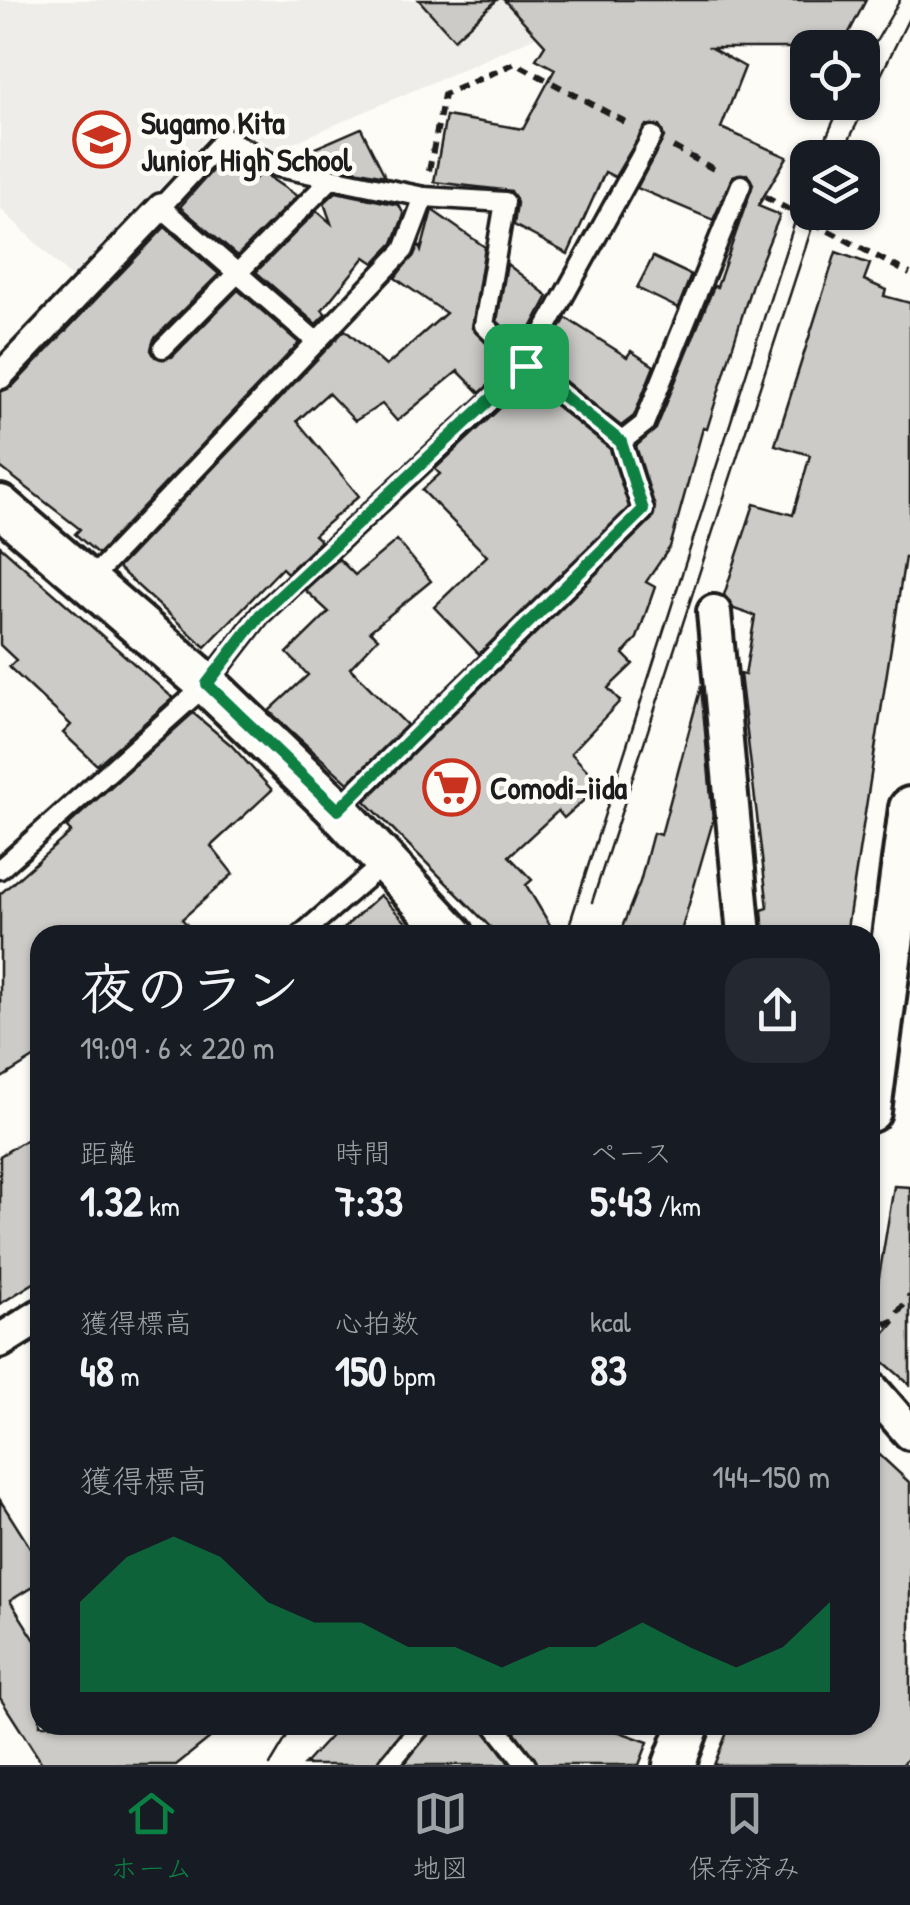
<!DOCTYPE html>
<html lang="ja">
<head>
<meta charset="utf-8">
<style>
	:root { --surface:#171b24; --page:#242831; --text:#f1f3f6; --muted:#9ea1a6; --line:#363941; --accent:#0b8043 }
	body { margin:0; font-family:"Patrick Hand","Klee One",sans-serif; background:var(--page); color:var(--text); height:100vh; display:flex; flex-direction:column; font-size:38px; white-space:nowrap }
	* { box-sizing:border-box; margin:0 }
	p { font-size:32px; color:var(--muted) }
	.icon { flex:none; width:55px; height:55px; fill:none; stroke:currentColor; stroke-width:2; stroke-linecap:round; stroke-linejoin:round }
	.map { position:relative; flex:1; overflow:hidden }
	.details { position:absolute; left:30px; top:925px; width:850px; height:810px; display:flex; flex-direction:column; background:var(--surface); border-radius:30px; box-shadow:0 2px 8px #0004 }
	.details>* { flex:none }
	.buttons { position:absolute; left:790px; top:30px; display:grid; gap:20px }
	.buttons a { display:grid; place-items:center; width:90px; height:90px; border-radius:20px; background:var(--surface); box-shadow:0 2px 8px #0004; font-size:50px }
	.pin { position:absolute; display:grid; place-items:center; width:85px; height:85px; color:#fff; margin:-42px; border-radius:20px; box-shadow:0 5px 15px #0006 }
	.round { display:grid; place-items:center; flex:none; width:105px; height:105px; border-radius:30px; background:var(--page) }
	.head { display:flex; align-items:center; justify-content:space-between; height:170px; padding:0 50px }
	h1 { font-size:55px; font-weight:800; line-height:75px }
	.metrics { display:grid; grid-template-columns:repeat(3,1fr); gap:15px; height:170px; padding:10px 50px }
	.metrics div { display:grid; align-content:center }
	.metrics b { font-size:42px; font-weight:800 }
	.metrics small { font-size:28px; font-weight:400 }
	.metrics p { font-size:28px }
	.chart { height:280px; padding:20px 50px }
	.chart p { display:flex; justify-content:space-between }
	.chart svg { width:100%; height:180px; margin-top:10px; fill:var(--accent); opacity:.7 }
	.dock { display:flex; justify-content:space-around; align-items:center; height:140px; border-top:2px solid var(--line); background:var(--surface); font-size:28px; color:var(--muted) }
	.dock a { display:grid; justify-items:center; gap:5px }
	.dock .active { color:var(--accent) }
	.map>svg:first-child { display:block }
	.built { fill:#eeede9 }
	.building { fill:#cccbc8; stroke:#1c1c1c; stroke-width:2.5 }
	.lines { fill:none; stroke-linecap:round; stroke-linejoin:round }
	.service-casing { stroke:#1c1c1c; stroke-width:25 }
	.pedestrian-casing { stroke:#1c1c1c; stroke-width:32 }
	.minor-casing { stroke:#1c1c1c; stroke-width:40 }
	.tertiary-casing { stroke:#1c1c1c; stroke-width:48 }
	.path { stroke:#1c1c1c; stroke-width:6; stroke-dasharray:10 8; stroke-linecap:butt }
	.service { stroke:#fdfcf7; stroke-width:18 }
	.pedestrian { stroke:#fdfcf7; stroke-width:25 }
	.minor { stroke:#fdfcf7; stroke-width:32 }
	.tertiary { stroke:#fdfcf7; stroke-width:40 }
	.tram { stroke:#1c1c1c; stroke-width:2.5 }
	.route-casing { stroke:#fff; stroke-width:20 }
	.route { stroke:#0b8043; stroke-width:12 }
	.labels { text-anchor:middle; dominant-baseline:central; stroke-width:9; stroke-linejoin:round; paint-order:stroke }
	.poi-label { font-size:32px; font-weight:bold; fill:#1c1c1c; stroke:#fdfcf7; text-anchor:start }
</style>
</head>
<body>
<div class="map">
<svg width="910" height="1765" viewBox="0 0 910 1765">
	<rect width="100%" height="100%" fill="#fdfcf7"/>
	<filter id="ink" filterUnits="userSpaceOnUse"><feTurbulence type="fractalNoise" baseFrequency=".01" numOctaves="2"/><feDisplacementMap in="SourceGraphic" scale="20" xChannelSelector="R" yChannelSelector="G"/><feConvolveMatrix kernelMatrix="1 2 1 2 8 2 1 2 1" color-interpolation-filters="sRGB"/></filter>
	<g filter="url(#ink)">
		<!-- built -->
		<polygon class="built" points="0,0 621,0 277,150 236,125 213,130 75,281 0,208"/>
		<!-- building -->
		<g class="building">
			<polygon points="419,0 497,0 454,39"/>
			<polygon points="504,0 866,0 841,48 711,48 745,67 721,128 787,157 758,206 780,215 752,284 707,429 703,428 670,547 646,582 655,587 637,638 623,654 633,664 608,688 620,701 571,753 601,785 564,818 558,811 509,856 532,880 526,885 556,935 498,935 365,801 652,519 655,507 636,446 656,429 714,286 717,287 753,184 747,174 733,176 713,220 637,188 664,137 659,126 646,125 615,177 605,172 568,254 514,225 517,203 511,191 434,182 446,116 523,129 555,69 536,59 545,45"/>
			<polygon points="361,128 385,176 309,161 306,152"/>
			<polygon points="226,155 254,180 261,172 297,196 237,256 180,207"/>
			<polygon points="336,192 399,205 404,215 393,243 374,263 365,257 322,310 326,314 316,324 256,272 317,211 331,223 324,203"/>
			<polygon points="432,210 485,247 472,328 509,366 480,393 458,371 397,421 382,404 355,421 328,393 297,421 359,496 314,535 321,541 287,573 282,568 205,647 118,568 345,330 386,366 446,313 395,278 419,246 421,251"/>
			<polygon points="165,227 219,274 154,339 151,350 155,357 172,357 238,290 299,343 98,554 75,534 80,529 0,467 0,392 12,387"/>
			<polygon points="836,252 870,264 864,280 886,290 884,296 910,303 910,559 905,557 846,935 764,935 762,910 768,908 740,674 745,675 755,616 734,609 724,595 754,504 793,515 810,455 775,445"/>
			<polygon points="653,257 691,275 678,308 637,288"/>
			<polygon points="507,264 548,296 522,345 497,321"/>
			<polygon points="566,318 627,357 631,351 654,366 634,416 621,426 541,362"/>
			<polygon points="527,383 610,449 629,507 479,654 434,607 487,556 422,490 440,474 435,469"/>
			<polygon points="397,540 431,581 370,631 378,638 350,668 407,725 348,783 269,711 308,675 287,653 329,612 305,590 339,559 355,575"/>
			<polygon points="0,546 173,698 97,765 63,733 71,725 9,667 16,660 0,645"/>
			<polygon points="701,686 713,821 680,935 619,935 640,882 653,833 661,835"/>
			<polygon points="193,713 231,745 272,790 211,846 233,874 182,919 196,935 40,935 40,1054 0,1079 0,894 71,832 66,827"/>
			<polygon points="380,895 418,935 336,935"/>
			<polygon points="40,1131 40,1279 0,1304 0,1156"/>
			<polygon points="894,1186 910,1187 910,1385 870,1350 894,1323 872,1319"/>
			<polygon points="870,1446 910,1483 910,1756 902,1765 714,1765 730,1725 870,1725"/>
			<polygon points="0,1500 40,1563 40,1582 10,1601 40,1648 40,1725 226,1725 176,1765 43,1765 0,1698"/>
			<polygon points="341,1725 406,1725 376,1765 304,1765"/>
			<polygon points="434,1725 482,1725 510,1765 404,1765"/>
			<polygon points="510,1725 600,1725 648,1742 639,1765 538,1765"/>
		</g>
		<g class="lines">
			<defs>
				<g id="service">
					<polyline points="317,342 161,207 225,138 278,167 424,197 505,202 484,325 526,366 621,442 643,511 338,810"/>
					<polyline points="163,348 331,179"/>
					<polyline points="621,442 644,424 741,185"/>
					<polyline points="88,582 404,250 424,197"/>
					<polyline points="0,869 207,684 260,615 523,370 652,136"/>
					<polyline points="301,935 385,862"/>
					<polyline points="494,1725 526,1765"/>
					<polyline points="388,1765 422,1725"/>
				</g>
				<polyline id="pedestrian" points="0,376 161,207"/>
				<g id="minor">
					<polyline points="714,612 744,935"/>
					<polyline points="0,1341 40,1316"/>
					<polyline points="870,1387 910,1433"/>
				</g>
				<g id="tertiary">
					<polyline points="0,506 207,684 333,805 453,935"/>
					<polyline points="870,1111 910,808"/>
					<polyline points="674,1765 689,1725"/>
				</g>
			</defs>
			<!-- service casing -->
			<use href="#service" class="service-casing"/>
			<!-- pedestrian casing -->
			<use href="#pedestrian" class="pedestrian-casing"/>
			<!-- minor casing -->
			<use href="#minor" class="minor-casing"/>
			<!-- tertiary casing -->
			<use href="#tertiary" class="tertiary-casing"/>
			<!-- path -->
			<g class="path">
				<polyline points="673,147 719,172"/>
				<polyline points="429,171 444,95 515,63 631,125"/>
				<polyline points="765,197 910,274"/>
				<polyline points="870,1335 892,1321 910,1296"/>
			</g>
			<!-- service -->
			<use href="#service" class="service"/>
			<!-- pedestrian -->
			<use href="#pedestrian" class="pedestrian"/>
			<!-- minor -->
			<use href="#minor" class="minor"/>
			<!-- tertiary -->
			<use href="#tertiary" class="tertiary"/>
			<!-- tram -->
			<g class="tram">
				<polyline points="862,66 900,0"/>
				<polyline points="817,158 842,102"/>
				<polyline points="840,158 910,16"/>
				<polyline points="592,902 817,212"/>
				<polyline points="566,935 808,181"/>
				<polyline points="270,1765 294,1725"/>
			</g>
		</g>
	</g>
	<g class="lines" filter="url(#ink)">
		<defs>
			<polygon id="route" points="526,366 621,442 643,510 338,810 207,684 260,615"/>
		</defs>
		<!-- route casing -->
		<use href="#route" class="route-casing"/>
		<!-- route -->
		<use href="#route" class="route"/>
	</g>
	<!-- icons -->
	<defs>
		<symbol id="school-ring" viewBox="-11 -11 22 22"><circle r="9.5" fill="#fdfcf7" stroke="#c8321e" stroke-width="1.5"/><path d="M0-5L7-2L0 1L-7-2ZM-4 1L0 2.5L4 1V4Q0 6-4 4Z" fill="#c8321e"/></symbol>
		<symbol id="supermarket-ring" viewBox="-11 -11 22 22"><circle r="9.5" fill="#fdfcf7" stroke="#c8321e" stroke-width="1.5"/><path d="M-6-5.5h2.5l.6 2H6L4.5 2H-2.5L-4.4-4H-6ZM-1.5 3.2a1.3 1.3 0 1 0 .1 0ZM3 3.2a1.3 1.3 0 1 0 .1 0Z" fill="#c8321e"/></symbol>
	</defs>
	<g fill-rule="evenodd">
		<use href="#school-ring" x="70" y="108" width="63" height="63"/>
		<use href="#supermarket-ring" x="420" y="756" width="63" height="63"/>
	</g>
	<g class="labels">
		<!-- poi labels -->
		<g class="poi-label">
			<text x="141" y="122">Sugamo Kita<tspan x="141" dy="37">Junior High School</tspan></text>
			<text x="490" y="787">Comodi-iida</text>
		</g>
	</g>
</svg>
<div class="buttons">
<a><svg class="icon" aria-label="locate" viewBox="0 0 24 24"><circle cx="12" cy="12" r="6"/><path d="M12 2v4M12 18v4M2 12h4M18 12h4"/></svg></a>
<a><svg class="icon" aria-label="layers" viewBox="0 0 24 24"><path d="M12 4l9 5-9 5-9-5zM3 14l9 5 9-5"/></svg></a>
</div>
<div class="pin" style="left:526px;top:366px;background:#1e9e55"><svg class="icon" aria-label="arrive" viewBox="0 0 24 24"><path d="M6 21V4h12l-3 4 3 4H6"/></svg></div>
<section class="details">
<div class="head"><div><h1>夜のラン</h1><p>19:09 · 6 × 220 m</p></div><a class="round"><svg class="icon" aria-label="share" viewBox="0 0 24 24"><path d="M12 15V3M7 8l5-5 5 5M5 13v7h14v-7"/></svg></a></div>
<div class="metrics">
<div><p>距離</p><b>1.32<small> km</small></b></div>
<div><p>時間</p><b>7:33</b></div>
<div><p>ペース</p><b>5:43<small> /km</small></b></div>
</div>
<div class="metrics">
<div><p>獲得標高</p><b>48<small> m</small></b></div>
<div><p>心拍数</p><b>150<small> bpm</small></b></div>
<div><p>kcal</p><b>83</b></div>
</div>
<div class="chart"><p><span>獲得標高</span>144–150 m</p>
<svg viewBox="0 0 160 44" preserveAspectRatio="none"><path d="M0 44V22L10 11L20 6L30 11L40 22L50 27L60 27L70 33L80 33L90 38L100 33L110 33L120 27L130 33L140 38L150 33L160 22V44z"/></svg>
</div>
</section>
</div>
<nav class="dock">
<a class="active"><svg class="icon" aria-label="home" viewBox="0 0 24 24"><path d="M3 11l9-7 9 7M6 9v11h12V9"/></svg>ホーム</a>
<a><svg class="icon" aria-label="map" viewBox="0 0 24 24"><path d="M3 6l6-2 6 2 6-2v14l-6 2-6-2-6 2zM9 4v14M15 6v14"/></svg>地図</a>
<a><svg class="icon" aria-label="saved" viewBox="0 0 24 24"><path d="M7 4h10v16l-5-4-5 4z"/></svg>保存済み</a>
</nav>
</body>
</html>
